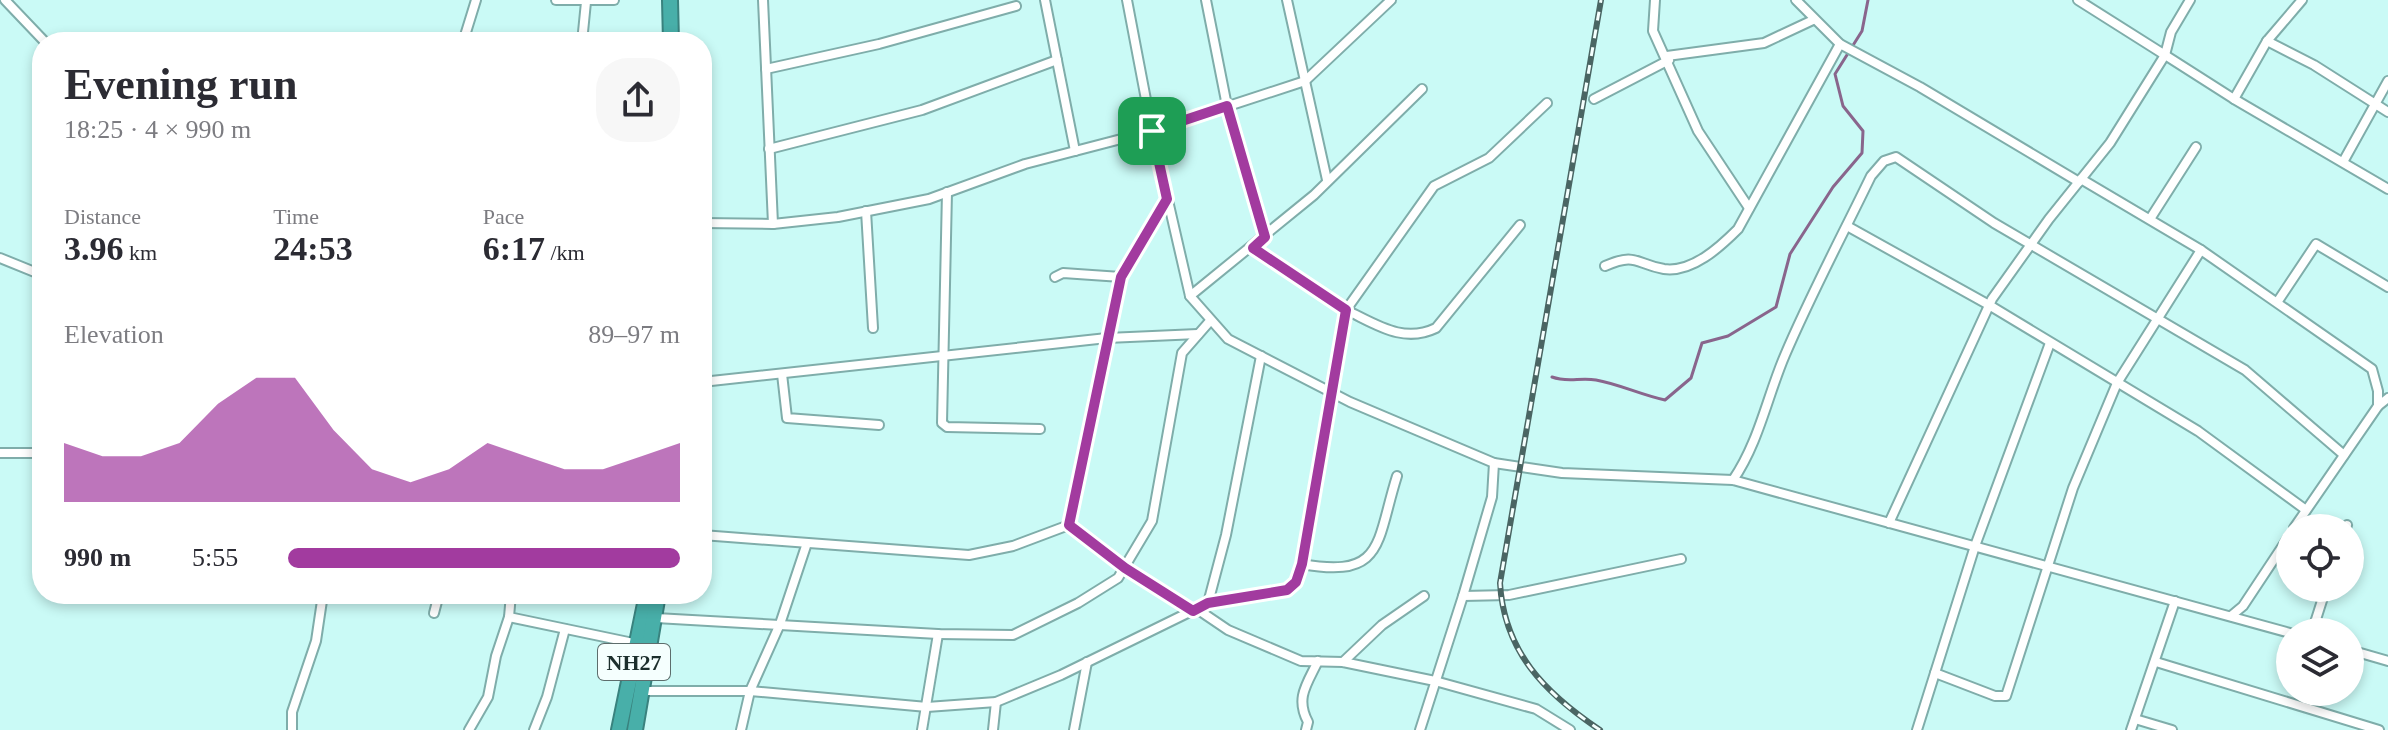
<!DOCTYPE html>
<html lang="en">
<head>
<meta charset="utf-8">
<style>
	:root { --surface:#fff; --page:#f7f7f7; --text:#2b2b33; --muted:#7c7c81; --accent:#a23b9f }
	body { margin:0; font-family:"Times New Roman",serif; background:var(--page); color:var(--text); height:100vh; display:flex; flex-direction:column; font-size:30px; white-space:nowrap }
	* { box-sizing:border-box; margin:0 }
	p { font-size:26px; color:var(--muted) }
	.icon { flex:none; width:44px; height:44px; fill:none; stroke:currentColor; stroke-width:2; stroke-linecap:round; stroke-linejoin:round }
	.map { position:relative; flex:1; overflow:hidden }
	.sheet { position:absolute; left:32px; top:32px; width:680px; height:572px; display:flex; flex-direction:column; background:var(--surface); border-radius:32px; box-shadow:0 4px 12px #0003 }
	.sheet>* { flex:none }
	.tools { position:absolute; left:2276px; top:514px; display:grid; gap:16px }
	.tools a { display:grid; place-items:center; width:88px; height:88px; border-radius:50%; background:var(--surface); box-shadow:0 4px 12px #0003; font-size:40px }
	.pin { position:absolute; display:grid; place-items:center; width:68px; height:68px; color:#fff; margin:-34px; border-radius:16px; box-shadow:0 4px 12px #0006 }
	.round { display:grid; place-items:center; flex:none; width:84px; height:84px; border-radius:32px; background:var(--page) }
	.headline { display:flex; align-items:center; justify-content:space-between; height:136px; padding:0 32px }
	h1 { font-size:44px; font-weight:700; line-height:60px }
	.figures { display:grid; grid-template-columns:repeat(3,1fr); gap:12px; height:136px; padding:8px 32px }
	.figures div { display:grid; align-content:center }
	.figures b { font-size:34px; font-weight:700 }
	.figures small { font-size:22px; font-weight:400 }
	.figures p { font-size:22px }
	.chart { height:224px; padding:16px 32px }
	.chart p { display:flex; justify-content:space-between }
	.chart svg { width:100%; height:144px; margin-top:8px; fill:var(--accent); opacity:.7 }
	ul { padding:0 32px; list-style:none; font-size:26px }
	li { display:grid; grid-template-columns:128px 96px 1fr; align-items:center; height:60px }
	li i { height:20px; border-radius:10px; background:var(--accent) }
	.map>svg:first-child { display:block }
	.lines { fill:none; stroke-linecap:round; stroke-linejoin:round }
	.stream { stroke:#89658c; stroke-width:3 }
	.street-casing { stroke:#7fadaa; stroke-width:12 }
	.highway-casing { stroke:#39827e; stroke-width:18 }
	.street { stroke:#fff; stroke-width:8 }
	.highway { stroke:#48afa9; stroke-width:14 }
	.rail-casing { stroke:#4a6563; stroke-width:6 }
	.rail { stroke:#f5fffe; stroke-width:3; stroke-dasharray:9; stroke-linecap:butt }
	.route-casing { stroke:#fff; stroke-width:16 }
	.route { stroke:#a23b9f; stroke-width:10 }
	.labels { text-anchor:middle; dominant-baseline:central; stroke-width:8; stroke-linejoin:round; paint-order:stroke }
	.shield { fill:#f5fffe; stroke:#5d6d6c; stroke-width:2 }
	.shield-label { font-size:22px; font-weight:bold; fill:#1c2f2d }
</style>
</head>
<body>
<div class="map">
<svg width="2388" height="730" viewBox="0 0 2388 730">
	<rect width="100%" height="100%" fill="#cafaf6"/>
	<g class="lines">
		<!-- stream -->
		<path class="stream" d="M1552 377C1568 383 1580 377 1596 380 1619 384 1641 395 1665 400L1691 378 1702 343 1728 336 1776 307 1790 254 1833 187 1862 153 1863 131 1843 106 1835 74 1862 31 1868 0"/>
		<defs>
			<g id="street">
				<polyline points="5,0 45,42"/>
				<polyline points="556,0 614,0"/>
				<polyline points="763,0 773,224"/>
				<polyline points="1045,0 1075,151"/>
				<polyline points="1127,0 1152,131 1190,296 1228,339 1350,402 1494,463 1492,497 1463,596 1509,595 1681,559"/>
				<polyline points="1206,0 1227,106 1265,237"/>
				<polyline points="1287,0 1327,180"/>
				<polyline points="1655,0 1653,31 1698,131 1749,208"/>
				<polyline points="1796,0 1840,44 1920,87 2079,182"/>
				<polyline points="2078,0 2165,55 2171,32 2190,0"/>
				<polyline points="2267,41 2314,65 2388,112"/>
				<polyline points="463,42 476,0"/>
				<polyline points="582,42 586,2"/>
				<polyline points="1667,56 1764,43 1813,20"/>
				<polyline points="766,69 879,44 1016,6"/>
				<polyline points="1594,99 1669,60"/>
				<polyline points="2234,99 2388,189"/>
				<polyline points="769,149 922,110 1057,60"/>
				<polyline points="2343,162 2388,81"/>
				<polyline points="2081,179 2201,250 2372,369 2378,391 2378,406 2294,528"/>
				<polyline points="947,192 942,423 947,427 1040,429"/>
				<polyline points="866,211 873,328"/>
				<polyline points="2150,219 2196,147"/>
				<polyline points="702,223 773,224 838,217 929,199 1025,164 1152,131 1305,81 1391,0"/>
				<path d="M1520 225 1436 328C1403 344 1376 324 1346 310L1434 186 1489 158 1547 103"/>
				<polyline points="1847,226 1989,305 2198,431 2306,510"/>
				<polyline points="0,258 42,275"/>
				<path d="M1605 266C1637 252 1635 264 1664 269 1692 273 1720 247 1738 229L1840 44"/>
				<polyline points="1055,277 1063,273 1121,277"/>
				<polyline points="1190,296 1314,195 1422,89"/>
				<polyline points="2278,301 2316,244 2388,287"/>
				<polyline points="782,374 787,418 879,425"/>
				<polyline points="702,382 1107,338 1198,334"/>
				<polyline points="2378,406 2388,398"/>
				<polyline points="0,453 42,453"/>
				<polyline points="1494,463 1562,473 1733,480 2290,633"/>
				<path d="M1733 480C1759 442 1767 397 1785 355 1811 294 1842 236 1871 176L1884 161 1896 157 1994 223 2245 370 2344 455"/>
				<polyline points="1889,523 1992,299 2049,219 2110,143 2165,55 2234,99 2267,41 2302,0"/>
				<polyline points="1069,525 1125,568 1193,611"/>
				<polyline points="2346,528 2347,525"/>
				<polyline points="702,535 969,555 1013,546 1069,525 1121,277 1167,200"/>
				<path d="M1302 564C1385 579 1376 542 1397 476"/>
				<polyline points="511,594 509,617 638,644"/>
				<polyline points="1208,603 1226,535 1261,356"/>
				<polyline points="1197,609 1228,630 1301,661 1343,662 1435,681 1536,709 1570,730"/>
				<polyline points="434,613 439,594"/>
				<polyline points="2231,616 2243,606 2290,535"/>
				<polyline points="656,618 938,634 1013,635 1078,603 1118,578 1152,521 1182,353 1210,321"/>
				<polyline points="2312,632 2326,588"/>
				<polyline points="2350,650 2388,661"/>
				<polyline points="1343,662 1382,625 1424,596"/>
				<polyline points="2156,662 2379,730"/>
				<polyline points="1935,673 1995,696 2006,696 2073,488 2117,383 2201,250"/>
				<polyline points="643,691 750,691 927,707 996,702 1061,675 1208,603 1287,590 1296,582 1302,564 1346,310 1253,248"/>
				<polyline points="2135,719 2172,730"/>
				<polyline points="292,730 292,712 316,641 323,594"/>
				<polyline points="469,730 488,697 496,656 509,617"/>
				<polyline points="534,730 547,697 565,629"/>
				<polyline points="741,730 750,691 780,624 807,543"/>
				<polyline points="922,730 938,634"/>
				<polyline points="993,730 996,702"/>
				<polyline points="1074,730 1087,662"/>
				<path d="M1306 730 1308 722C1295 698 1307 684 1318 661"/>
				<polyline points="1420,730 1463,596"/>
				<polyline points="1917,730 1975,546 2050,343"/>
				<polyline points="2131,730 2175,601"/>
			</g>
			<g id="highway">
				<polyline points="670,0 671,42"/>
				<polyline points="619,730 647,594"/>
				<polyline points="635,730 658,594"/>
			</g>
		</defs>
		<!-- street casing -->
		<use href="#street" class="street-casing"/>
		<!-- highway casing -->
		<use href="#highway" class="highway-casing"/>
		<!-- street -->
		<use href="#street" class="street"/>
		<!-- highway -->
		<use href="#highway" class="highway"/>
		<defs>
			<path id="rail" d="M1600 730C1545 693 1504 652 1500 583L1601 0"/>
		</defs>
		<!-- rail casing -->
		<use href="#rail" class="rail-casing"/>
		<!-- rail -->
		<use href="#rail" class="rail"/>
	</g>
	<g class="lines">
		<defs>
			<polygon id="route" points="1227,106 1265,237 1253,248 1346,310 1302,564 1296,582 1287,590 1208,603 1193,611 1125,568 1069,525 1121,277 1167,199 1152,131"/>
		</defs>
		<!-- route casing -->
		<use href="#route" class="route-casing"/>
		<!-- route -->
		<use href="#route" class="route"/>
	</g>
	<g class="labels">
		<!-- shield labels -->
		<rect class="shield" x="598" y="644" width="72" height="36" rx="6"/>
		<g class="shield-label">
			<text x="634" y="662">NH27</text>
		</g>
	</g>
</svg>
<div class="tools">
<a><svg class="icon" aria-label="locate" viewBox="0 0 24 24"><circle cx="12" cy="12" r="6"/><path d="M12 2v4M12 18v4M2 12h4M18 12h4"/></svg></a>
<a><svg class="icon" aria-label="layers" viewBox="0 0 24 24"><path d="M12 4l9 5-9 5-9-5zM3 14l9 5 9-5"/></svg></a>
</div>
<div class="pin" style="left:1152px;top:131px;background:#1e9e55"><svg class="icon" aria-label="arrive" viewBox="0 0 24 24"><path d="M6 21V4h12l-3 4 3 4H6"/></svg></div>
<section class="sheet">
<div class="headline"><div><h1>Evening run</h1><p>18:25 · 4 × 990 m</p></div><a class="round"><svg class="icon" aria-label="share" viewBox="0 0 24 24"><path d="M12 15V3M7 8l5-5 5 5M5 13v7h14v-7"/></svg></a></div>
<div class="figures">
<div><p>Distance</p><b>3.96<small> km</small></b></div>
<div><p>Time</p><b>24:53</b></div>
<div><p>Pace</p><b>6:17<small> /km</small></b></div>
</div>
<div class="chart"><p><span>Elevation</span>89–97 m</p>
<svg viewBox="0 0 160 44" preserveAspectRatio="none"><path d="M0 44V26L10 30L20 30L30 26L40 14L50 6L60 6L70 22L80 34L90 38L100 34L110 26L120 30L130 34L140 34L150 30L160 26V44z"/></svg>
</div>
<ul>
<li><b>990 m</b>5:55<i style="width:100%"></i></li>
</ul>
</section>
</div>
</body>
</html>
